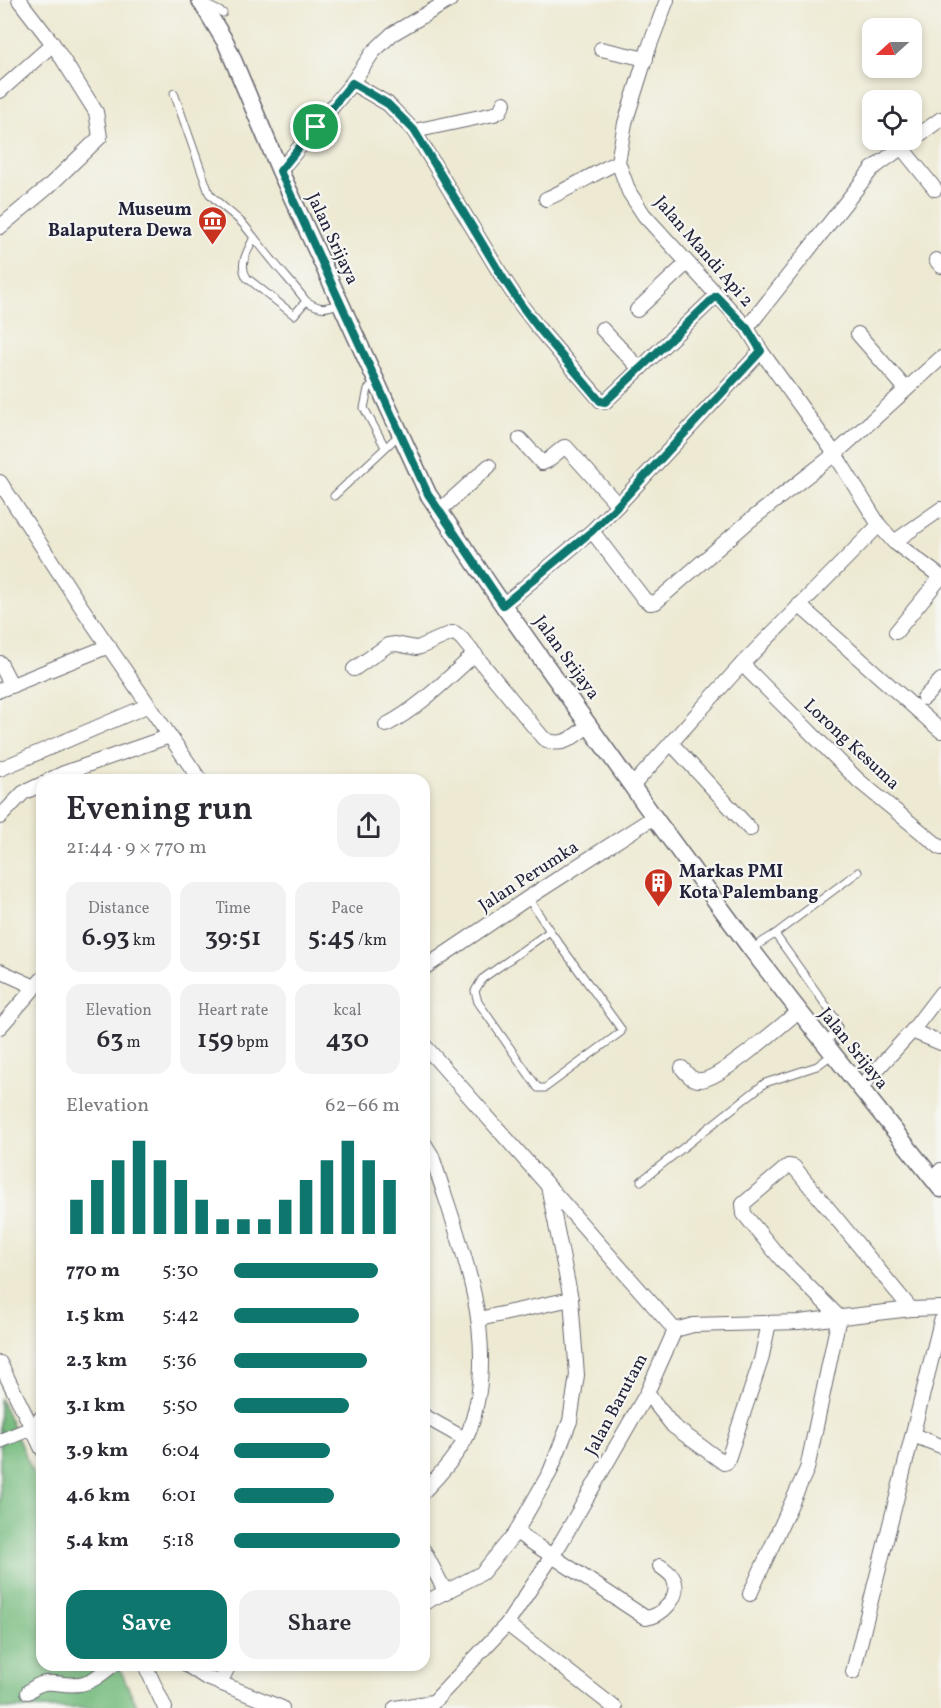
<!DOCTYPE html>
<html lang="en">
<head>
<meta charset="utf-8">
<style>
	:root { --surface:#fff; --page:#f2f2f3; --text:#2b2b33; --muted:#7c7c81; --accent:#0f766e }
	body { margin:0; font-family:Vollkorn,serif; background:var(--page); color:var(--text); height:100vh; display:flex; flex-direction:column; font-size:22px; white-space:nowrap }
	* { box-sizing:border-box; margin:0 }
	p { font-size:20px; color:var(--muted) }
	.icon { flex:none; width:33px; height:33px; fill:none; stroke:currentColor; stroke-width:2; stroke-linecap:round; stroke-linejoin:round }
	.map { position:relative; flex:1; overflow:hidden }
	.sheet { position:absolute; left:36px; top:774px; width:394px; height:897px; display:flex; flex-direction:column; background:var(--surface); border-radius:18px; box-shadow:0 3px 9px #0003 }
	.sheet>* { flex:none }
	.needle { width:39px; rotate:249deg }
	.tools { position:absolute; left:862px; top:18px; display:grid; gap:12px }
	.tools a { display:grid; place-items:center; width:60px; height:60px; border-radius:12px; background:var(--surface); box-shadow:0 3px 9px #0003; font-size:30px }
	.pin { position:absolute; display:grid; place-items:center; width:51px; height:51px; color:#fff; margin:-26px; border:3px solid #fff; border-radius:50%; box-shadow:0 2px 6px #0007 }
	.round { display:grid; place-items:center; flex:none; width:63px; height:63px; border-radius:18px; background:var(--page) }
	.overview { display:flex; align-items:center; justify-content:space-between; height:102px; padding:0 30px }
	h1 { font-size:33px; font-weight:600; line-height:45px }
	.stats { display:grid; grid-template-columns:repeat(3,1fr); gap:9px; height:102px; padding:6px 30px }
	.stats div { display:grid; align-content:center; border-radius:15px; background:var(--page); text-align:center }
	.stats b { font-size:26px; font-weight:600 }
	.stats small { font-size:16px; font-weight:400 }
	.stats p { font-size:16px }
	.chart { height:168px; padding:12px 30px }
	.chart p { display:flex; justify-content:space-between }
	.chart svg { width:100%; height:108px; margin-top:6px; stroke:var(--accent); stroke-width:6 }
	.action { display:flex; gap:12px; margin-top:auto; padding:12px 30px }
	.action a { flex:1; height:69px; border-radius:18px; background:var(--accent); color:#fff; font-size:24px; font-weight:600; line-height:69px; text-align:center }
	.action a+a { background:var(--page); color:var(--text) }
	ul { padding:0 30px; list-style:none; font-size:20px }
	li { display:grid; grid-template-columns:96px 72px 1fr; align-items:center; height:45px }
	li i { height:15px; border-radius:8px; background:var(--accent) }
	.map>svg:first-child { display:block }
	.forest { fill:#76bb7e; stroke:#4c6e5c; stroke-width:1.5 }
	.lines { fill:none; stroke-linecap:round; stroke-linejoin:round }
	.service-casing { stroke:#696870; stroke-width:9 }
	.minor-casing { stroke:#696870; stroke-width:16 }
	.tertiary-casing { stroke:#696870; stroke-width:19 }
	.service { stroke:#fff; stroke-width:7 }
	.minor { stroke:#fff; stroke-width:14 }
	.tertiary { stroke:#fff; stroke-width:16 }
	.route-casing { stroke:#fff; stroke-width:12 }
	.route { stroke:#0f766e; stroke-width:8 }
	.labels { text-anchor:middle; dominant-baseline:central; stroke-width:4.5; stroke-linejoin:round; paint-order:stroke }
	.poi-label { font-size:18px; font-weight:bold; fill:#22223b; stroke:#f6f6f2; text-anchor:end }
	.street-label { font-size:18px; fill:#22223b; stroke:#f6f6f2 }
</style>
</head>
<body>
<div class="map">
<svg width="941" height="1708" viewBox="0 0 941 1708">
	<rect width="100%" height="100%" fill="#f6f6f2"/>
	<filter id="ink" filterUnits="userSpaceOnUse"><feTurbulence type="fractalNoise" baseFrequency=".0167" numOctaves="2"/><feDisplacementMap in="SourceGraphic" scale="12" xChannelSelector="R" yChannelSelector="G"/><feConvolveMatrix kernelMatrix="1 2 1 2 8 2 1 2 1" color-interpolation-filters="sRGB"/></filter>
	<filter id="wash" filterUnits="userSpaceOnUse"><feTurbulence type="fractalNoise" baseFrequency=".008" numOctaves="4" result="noise"/><feDisplacementMap in="SourceGraphic" scale="24" xChannelSelector="R" yChannelSelector="G"/><feGaussianBlur stdDeviation="1.35" result="paint"/><feColorMatrix in="noise" values="0 0 0 0 0 0 0 0 0 0 0 0 0 0 0 0 0 1.4 0 .05"/><feComposite in="paint" operator="in"/></filter>
	<g filter="url(#wash)">
		<rect width="100%" height="100%" fill="#ede9d2"/>
		<!-- forest -->
		<polygon class="forest" points="0,1398 42,1493 42,1665 118,1665 138,1708 0,1708"/>
	</g>
	<g filter="url(#ink)">
		<g class="lines">
			<defs>
				<g id="service">
					<polyline points="207,5 223,13"/>
					<path d="M174 93 209 193C220 206 233 213 244 225 254 237 263 249 273 261 284 275 296 287 306 301L294 315 247 278C238 264 248 251 254 237"/>
					<path d="M306 301C321 310 325 309 340 303"/>
					<polyline points="376,383 368,389 364,408 385,447"/>
					<polyline points="334,496 400,434"/>
					<polyline points="528,898 550,931 621,1029 621,1032 545,1088 538,1088 478,1002 475,991 482,979 550,931"/>
					<polyline points="775,934 835,1018 838,1027 832,1036 823,1042"/>
					<polyline points="751,949 775,934 858,872"/>
					<polyline points="641,1181 765,1083 817,1066 833,1054"/>
				</g>
				<g id="minor">
					<polyline points="667,0 648,50 625,123 618,162 629,192 644,215 747,328 761,351 835,454 879,525 894,542 941,577"/>
					<polyline points="601,49 646,59"/>
					<polyline points="352,83 373,52 392,34 450,0"/>
					<polyline points="0,91 53,44"/>
					<polyline points="414,131 503,278 521,305 540,330 601,401 605,402 716,296"/>
					<polyline points="902,148 935,189"/>
					<polyline points="280,171 352,83 388,104 414,131 494,114 500,111 504,103"/>
					<path d="M546 199C571 188 593 174 618 162"/>
					<polyline points="0,227 48,187 100,137 96,112 53,44 19,0"/>
					<polyline points="936,260 941,266"/>
					<polyline points="637,310 687,263"/>
					<polyline points="747,328 872,169 941,119"/>
					<polyline points="602,329 640,369"/>
					<polyline points="858,334 906,389"/>
					<polyline points="520,439 542,463 547,461 564,447 566,447 618,505"/>
					<polyline points="0,482 82,608 200,780"/>
					<polyline points="439,511 489,466"/>
					<polyline points="592,531 644,599 650,603 656,602 748,522 835,454 941,358"/>
					<polyline points="894,542 941,509"/>
					<polyline points="503,605 592,531 618,505 761,351"/>
					<polyline points="799,605 941,731"/>
					<polyline points="896,632 941,577"/>
					<polyline points="0,663 12,686"/>
					<polyline points="742,664 859,781 941,848"/>
					<path d="M354 669 388 645 396 644 416 648 420 647 452 633H455L462 639 543 738C562 750 574 736 589 725"/>
					<polyline points="0,690 109,646"/>
					<polyline points="924,698 941,680"/>
					<path d="M386 725C419 708 447 679 475 654"/>
					<polyline points="671,743 750,829"/>
					<polyline points="0,769 149,705"/>
					<polyline points="49,780 64,773 170,736"/>
					<polyline points="633,785 742,664 879,525"/>
					<polyline points="0,817 23,793 42,784"/>
					<polyline points="424,968 528,898 654,817"/>
					<polyline points="0,971 35,987"/>
					<polyline points="941,993 912,1031 941,1043"/>
					<polyline points="0,1027 42,979"/>
					<polyline points="424,1045 675,1330"/>
					<path d="M682 1068C687 1074 691 1080 700 1080 719 1081 781 1025 799 1011"/>
					<polyline points="860,1088 912,1031"/>
					<path d="M424 1143 432 1156C456 1233 492 1315 478 1397 475 1412 472 1427 465 1440 454 1459 439 1476 424 1491"/>
					<polyline points="934,1180 941,1170"/>
					<polyline points="479,1319 571,1299"/>
					<polyline points="0,1363 32,1428 0,1441"/>
					<polyline points="647,1393 673,1426 724,1463 727,1462 761,1360 769,1323"/>
					<polyline points="424,1416 465,1439"/>
					<polyline points="42,1417 32,1428 42,1449"/>
					<polyline points="913,1435 941,1446"/>
					<path d="M516 1532 646 1618C662 1616 681 1597 674 1580 672 1574 665 1570 660 1566"/>
					<polyline points="424,1551 446,1593"/>
					<polyline points="750,1594 807,1469 839,1317 781,1259 744,1214 743,1204 788,1166 794,1167 911,1309"/>
					<polyline points="424,1603 482,1573 516,1532 550,1472 570,1421 577,1375 571,1299 548,1186"/>
					<polyline points="507,1624 615,1708"/>
					<polyline points="145,1665 165,1708"/>
					<polyline points="187,1665 205,1677 282,1708"/>
					<polyline points="853,1672 941,1321"/>
					<polyline points="220,1683 229,1665"/>
					<path d="M28 1692C47 1675 57 1687 79 1684 92 1683 102 1673 113 1665"/>
					<polyline points="395,1708 433,1702"/>
					<polyline points="428,1708 507,1624 560,1544 647,1393 675,1330 693,1325 799,1322 911,1309 941,1308"/>
				</g>
				<polyline id="tertiary" points="200,0 226,43 280,171 428,494 503,605 654,817 751,949 799,1011 941,1189"/>
			</defs>
			<!-- service casing -->
			<use href="#service" class="service-casing"/>
			<!-- minor casing -->
			<use href="#minor" class="minor-casing"/>
			<!-- tertiary casing -->
			<use href="#tertiary" class="tertiary-casing"/>
			<!-- service -->
			<use href="#service" class="service"/>
			<!-- minor -->
			<use href="#minor" class="minor"/>
			<!-- tertiary -->
			<use href="#tertiary" class="tertiary"/>
		</g>
	</g>
	<g class="lines" filter="url(#ink)">
		<defs>
			<polygon id="route" points="352,83 388,104 414,130 503,278 521,305 540,330 600,401 605,402 716,296 747,328 761,351 618,505 592,531 503,605 428,494 280,171"/>
		</defs>
		<!-- route casing -->
		<use href="#route" class="route-casing"/>
		<!-- route -->
		<use href="#route" class="route"/>
	</g>
	<!-- icons -->
	<defs>
		<symbol id="museum-pin" viewBox="-11 -11 22 30"><path d="M0 17L-7.5 6A9.5 9.5 0 1 1 7.5 6Z" fill="#c8321e" stroke="#f6f6f2"/><path d="M0-6L6-3V-2H-6V-3ZM-5-1h2V3h-2ZM-1-1h2V3h-2ZM3-1h2V3H3ZM-6 4H6V6H-6Z" fill="#fff"/></symbol>
		<symbol id="building-pin" viewBox="-11 -11 22 30"><path d="M0 17L-7.5 6A9.5 9.5 0 1 1 7.5 6Z" fill="#c8321e" stroke="#f6f6f2"/><path d="M-4-6H4V6H1V3H-1V6H-4ZM-2.5-4.3h1.7v1.8h-1.7ZM.8-4.3h1.7v1.8H.8ZM-2.5-1h1.7V.8h-1.7ZM.8-1h1.7V.8H.8Z" fill="#fff"/></symbol>
	</defs>
	<g fill-rule="evenodd">
		<use href="#museum-pin" x="196" y="204" width="33" height="45"/>
		<use href="#building-pin" x="642" y="866" width="33" height="45"/>
	</g>
	<g class="labels">
		<!-- poi labels -->
		<g class="poi-label">
			<text x="192" y="210">Museum<tspan x="192" dy="21">Balaputera Dewa</tspan></text>
			<text x="679" y="872" text-anchor="start">Markas PMI<tspan x="679" dy="21">Kota Palembang</tspan></text>
		</g>
		<!-- street labels -->
		<g class="street-label">
			<text transform="translate(332 239) rotate(65)">Jalan Srijaya</text>
			<text transform="translate(703 252) rotate(49)">Jalan Mandi Api 2</text>
			<text transform="translate(566 658) rotate(54)">Jalan Srijaya</text>
			<text transform="translate(851 745) rotate(43)">Lorong Kesuma</text>
			<text transform="translate(529 877) rotate(-33)">Jalan Perumka</text>
			<text transform="translate(853 1049) rotate(51)">Jalan Srijaya</text>
			<text transform="translate(617 1405) rotate(-62)">Jalan Barutam</text>
		</g>
	</g>
</svg>
<div class="tools">
<a><svg class="needle" viewBox="-14 -14 28 28"><path d="M0-13l5 13h-10z" fill="#e53935"/><path d="M0 13l5-13h-10z" fill="#7c7c81"/></svg></a>
<a><svg class="icon" aria-label="locate" viewBox="0 0 24 24"><circle cx="12" cy="12" r="6"/><path d="M12 2v4M12 18v4M2 12h4M18 12h4"/></svg></a>
</div>
<div class="pin" style="left:316px;top:127px;background:#1e9e55"><svg class="icon" aria-label="arrive" viewBox="0 0 24 24"><path d="M6 21V4h12l-3 4 3 4H6"/></svg></div>
<section class="sheet">
<div class="overview"><div><h1>Evening run</h1><p>21:44 · 9 × 770 m</p></div><a class="round"><svg class="icon" aria-label="share" viewBox="0 0 24 24"><path d="M12 15V3M7 8l5-5 5 5M5 13v7h14v-7"/></svg></a></div>
<div class="stats">
<div><p>Distance</p><b>6.93<small> km</small></b></div>
<div><p>Time</p><b>39:51</b></div>
<div><p>Pace</p><b>5:45<small> /km</small></b></div>
</div>
<div class="stats">
<div><p>Elevation</p><b>63<small> m</small></b></div>
<div><p>Heart rate</p><b>159<small> bpm</small></b></div>
<div><p>kcal</p><b>430</b></div>
</div>
<div class="chart"><p><span>Elevation</span>62–66 m</p>
<svg viewBox="0 0 160 44" preserveAspectRatio="none"><path d="M5 44V30M15 44V22M25 44V14M35 44V6M45 44V14M55 44V22M65 44V30M75 44V38M85 44V38M95 44V38M105 44V30M115 44V22M125 44V14M135 44V6M145 44V14M155 44V22"/></svg>
</div>
<ul>
<li><b>770 m</b>5:30<i style="width:87%"></i></li>
<li><b>1.5 km</b>5:42<i style="width:75%"></i></li>
<li><b>2.3 km</b>5:36<i style="width:80%"></i></li>
<li><b>3.1 km</b>5:50<i style="width:69%"></i></li>
<li><b>3.9 km</b>6:04<i style="width:58%"></i></li>
<li><b>4.6 km</b>6:01<i style="width:60%"></i></li>
<li><b>5.4 km</b>5:18<i style="width:100%"></i></li>
</ul>
<div class="action"><a>Save</a><a>Share</a></div>
</section>
</div>
</body>
</html>
